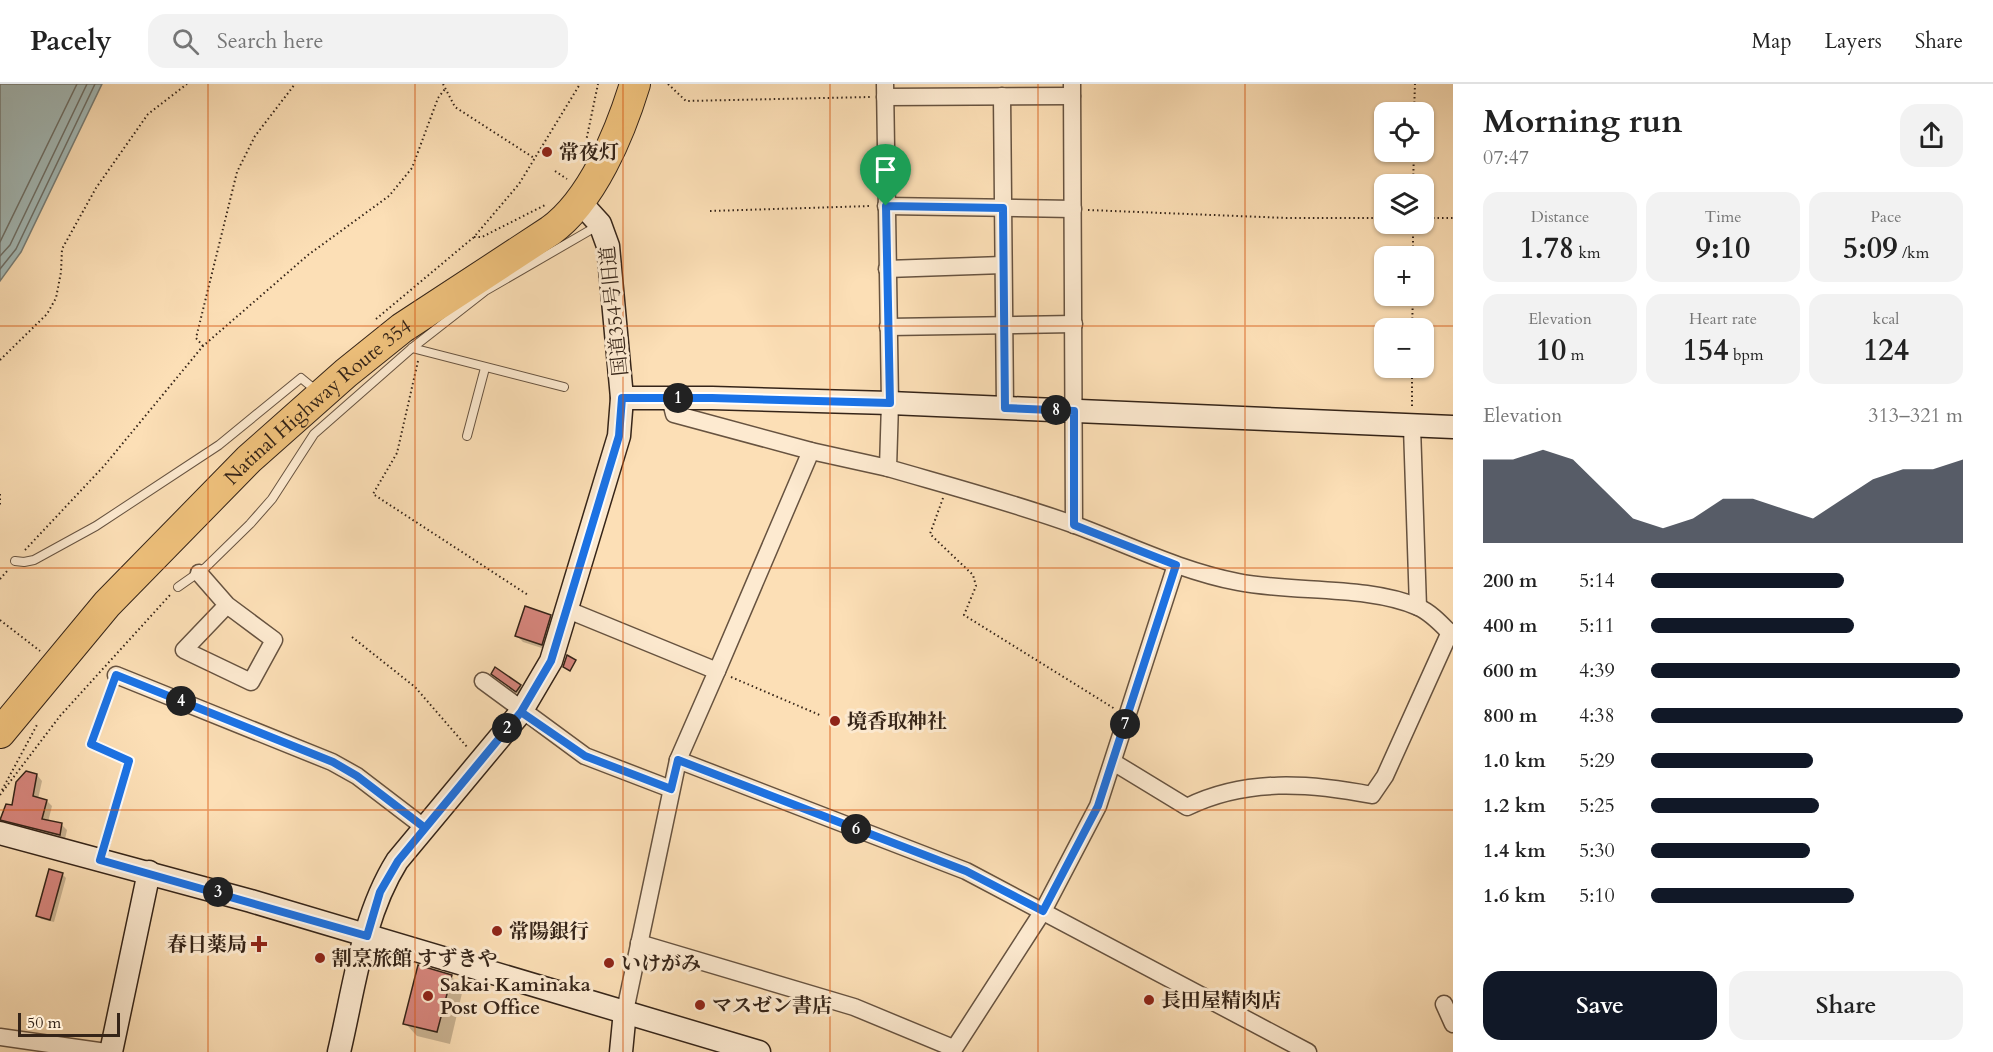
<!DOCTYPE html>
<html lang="en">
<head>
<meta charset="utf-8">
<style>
	:root { --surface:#fff; --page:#f2f2f2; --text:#222; --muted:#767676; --line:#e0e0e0; --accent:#111827 }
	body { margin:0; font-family:Cardo,"Noto Serif JP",serif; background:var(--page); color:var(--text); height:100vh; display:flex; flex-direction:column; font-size:22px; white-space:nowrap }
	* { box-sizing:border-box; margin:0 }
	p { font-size:20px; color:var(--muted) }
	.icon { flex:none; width:33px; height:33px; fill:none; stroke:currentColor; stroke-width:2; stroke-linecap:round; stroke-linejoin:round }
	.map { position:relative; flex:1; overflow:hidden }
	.side { display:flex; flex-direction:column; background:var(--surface); width:540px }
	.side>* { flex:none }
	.tools { position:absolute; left:1374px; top:18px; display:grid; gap:12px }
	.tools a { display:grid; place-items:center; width:60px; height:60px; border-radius:12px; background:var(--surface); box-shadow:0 2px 4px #0004; font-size:30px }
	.scale { position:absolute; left:18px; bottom:15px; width:102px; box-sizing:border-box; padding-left:6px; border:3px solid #352418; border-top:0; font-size:16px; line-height:21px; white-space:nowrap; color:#352418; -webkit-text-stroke:4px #fdead0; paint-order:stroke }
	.pin { position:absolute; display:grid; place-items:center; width:51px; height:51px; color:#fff; margin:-62px -26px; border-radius:50% 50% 50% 0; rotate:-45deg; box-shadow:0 0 6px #0007 }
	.pin .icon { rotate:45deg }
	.km { position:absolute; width:30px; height:30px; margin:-15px; border-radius:50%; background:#222; color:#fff; font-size:16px; line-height:30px; text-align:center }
	.round { display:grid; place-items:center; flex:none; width:63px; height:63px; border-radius:18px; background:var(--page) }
	.overview { display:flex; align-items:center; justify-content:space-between; height:102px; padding:0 30px }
	h1 { font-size:33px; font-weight:700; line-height:45px }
	.figures { display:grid; grid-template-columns:repeat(3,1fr); gap:9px; height:102px; padding:6px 30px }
	.figures div { display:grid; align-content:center; border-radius:15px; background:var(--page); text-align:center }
	.figures b { font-size:30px; font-weight:700 }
	.figures small { font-size:16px; font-weight:400 }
	.figures p { font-size:16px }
	.chart { height:168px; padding:12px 30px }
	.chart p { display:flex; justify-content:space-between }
	.chart svg { width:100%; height:108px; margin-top:6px; fill:var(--accent); opacity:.7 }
	.primary-button { display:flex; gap:12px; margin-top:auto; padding:12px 30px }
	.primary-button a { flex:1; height:69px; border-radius:18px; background:var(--accent); color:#fff; font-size:24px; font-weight:700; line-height:69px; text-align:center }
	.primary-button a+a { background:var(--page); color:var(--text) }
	ul { padding:0 30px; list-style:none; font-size:20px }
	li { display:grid; grid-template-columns:96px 72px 1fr; align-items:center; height:45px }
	li i { height:15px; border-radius:8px; background:var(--accent) }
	header { display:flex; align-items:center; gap:36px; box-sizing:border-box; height:84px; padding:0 30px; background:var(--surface); border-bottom:2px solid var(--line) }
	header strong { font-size:28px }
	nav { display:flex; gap:33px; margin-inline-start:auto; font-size:21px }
	.search { width:420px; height:54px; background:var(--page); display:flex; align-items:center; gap:15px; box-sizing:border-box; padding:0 21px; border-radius:18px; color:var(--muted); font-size:22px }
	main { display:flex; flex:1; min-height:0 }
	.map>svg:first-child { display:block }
	.water { fill:#a3bab8; stroke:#777e78; stroke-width:1.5 }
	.shadow { fill:#0003 }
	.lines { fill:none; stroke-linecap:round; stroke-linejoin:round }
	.shore { stroke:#6c6f68; stroke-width:1.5 }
	.building { fill:#d6857c; stroke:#352418; stroke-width:1.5 }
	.lane-casing { stroke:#675340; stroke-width:10 }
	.street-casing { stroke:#675340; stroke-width:19 }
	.secondary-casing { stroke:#352418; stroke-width:25 }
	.highway-casing { stroke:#352418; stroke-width:32 }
	.path { stroke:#352418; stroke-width:2; stroke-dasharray:1.5 3; stroke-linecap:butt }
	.lane { stroke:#fdead0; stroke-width:8 }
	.street { stroke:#fdead0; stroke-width:16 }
	.secondary { stroke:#fdead0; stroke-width:22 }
	.highway { stroke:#eec07b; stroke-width:30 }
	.route-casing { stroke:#fff; stroke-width:12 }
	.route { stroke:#1a73e8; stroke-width:8 }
	.grid { fill:none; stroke:#d6540d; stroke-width:1.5; stroke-opacity:0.55 }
	.poi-dot { fill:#8f2418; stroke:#fdead0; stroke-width:2 }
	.labels { text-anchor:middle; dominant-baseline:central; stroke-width:6; stroke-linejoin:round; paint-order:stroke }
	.poi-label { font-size:20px; font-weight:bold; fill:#352418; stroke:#fdead0; text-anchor:start }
	.street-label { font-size:20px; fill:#352418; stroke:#fdead0 }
</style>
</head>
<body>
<header>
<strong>Pacely</strong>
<div class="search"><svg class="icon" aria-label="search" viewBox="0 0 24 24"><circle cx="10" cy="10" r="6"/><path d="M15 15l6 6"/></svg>Search here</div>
<nav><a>Map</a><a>Layers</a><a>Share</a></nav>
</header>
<main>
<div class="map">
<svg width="1453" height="968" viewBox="0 0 1453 968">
	<rect width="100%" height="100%" fill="#fcdfb6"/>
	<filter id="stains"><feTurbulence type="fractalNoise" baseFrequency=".00333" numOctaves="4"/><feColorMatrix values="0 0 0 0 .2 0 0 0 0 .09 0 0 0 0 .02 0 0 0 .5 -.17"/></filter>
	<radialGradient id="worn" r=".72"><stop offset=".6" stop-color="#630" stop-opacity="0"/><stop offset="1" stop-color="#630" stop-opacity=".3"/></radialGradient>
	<!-- water -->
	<polygon class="water" points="0,0 102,0 21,168 0,197"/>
	<!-- shadow -->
	<g class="shadow">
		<polygon points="550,532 556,538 548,566 523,558 517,552"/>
		<polygon points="496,593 520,602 524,606 520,611"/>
		<polygon points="37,691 42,697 38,715 47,717 52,722 48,738 62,741 67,746 65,755 3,741 0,738 7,721 13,722"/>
		<polygon points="62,790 66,794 54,838 41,835 37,831"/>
		<polygon points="451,892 463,905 450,960 417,952 405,939"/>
	</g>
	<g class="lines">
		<!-- shore -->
		<g class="shore">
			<polyline points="0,158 77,0"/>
			<polyline points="0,172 10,161 87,0"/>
			<polyline points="0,185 16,165 95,0"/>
		</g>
	</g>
	<!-- building -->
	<g class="building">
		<polygon points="525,522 551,531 542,561 515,552"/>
		<polygon points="567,571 576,576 570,587 563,583"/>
		<polygon points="495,583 521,601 516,608 491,590"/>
		<polygon points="26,687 37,690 33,712 47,716 42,735 62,739 60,751 0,736 6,720 12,721 16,698"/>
		<polygon points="49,785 63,789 50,836 36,832"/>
		<polygon points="418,881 452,891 437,948 403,940"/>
	</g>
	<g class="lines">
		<defs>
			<g id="lane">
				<polyline points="412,264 564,303"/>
				<polyline points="467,352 485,284"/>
				<polyline points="15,477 24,478 34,476 96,442 219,361 301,294 318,308"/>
				<polyline points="178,503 205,484 250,440 272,415 314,350 412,264 485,207 599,141"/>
				<polyline points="101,775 129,677 91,660 116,591"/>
			</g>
			<g id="street">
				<path d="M885 0 890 319 888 384C950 402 1014 419 1075 441 1129 461 1181 487 1238 498 1292 509 1368 501 1418 523 1432 529 1443 542 1453 552"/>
				<polyline points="1072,0 1074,441"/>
				<polyline points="1002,12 1005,324"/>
				<polyline points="885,13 1072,12"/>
				<polyline points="886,122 1073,125"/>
				<polyline points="887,185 1003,181"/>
				<polyline points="888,243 1074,240"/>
				<polyline points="670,314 674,330 811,367 888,384"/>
				<polyline points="1412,343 1418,523"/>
				<polyline points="199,489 227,521 274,556 251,598 184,566 227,521"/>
				<polyline points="568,526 717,587 678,676 625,927"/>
				<polyline points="717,587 811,367"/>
				<polyline points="116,591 332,678 357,692 425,744"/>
				<polyline points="483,597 585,672 671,705"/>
				<polyline points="678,676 966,787 1308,968"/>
				<path d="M1113 678 1187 723C1246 694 1310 699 1372 711L1385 692 1450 548"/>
				<polyline points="639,859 854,923 953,964"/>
				<polyline points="1444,920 1453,940"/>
				<polyline points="0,953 106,968"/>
				<polyline points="952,968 1043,827 1098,722 1176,481"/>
			</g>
			<g id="secondary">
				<polyline points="622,314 712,314 890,319 1453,343"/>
				<polyline points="0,749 251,817 759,968"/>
				<polyline points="111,968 149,788"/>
				<path d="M339 968C354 905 362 833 397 777L521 628 551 577 619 352 622 314 608 162 600 140 580 118"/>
				<polyline points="621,968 625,927"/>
			</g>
			<g id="highway">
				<path id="s1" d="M0 649 107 520 249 375 346 289 402 244 550 147C592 117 620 49 635 0"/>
			</g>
		</defs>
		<!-- lane casing -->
		<use href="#lane" class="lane-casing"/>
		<!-- street casing -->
		<use href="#street" class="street-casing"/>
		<!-- secondary casing -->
		<use href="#secondary" class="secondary-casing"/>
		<!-- highway casing -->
		<use href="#highway" class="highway-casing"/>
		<!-- path -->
		<g class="path">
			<polyline points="443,0 455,23 534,74"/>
			<polyline points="668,0 686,17 870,13"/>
			<polyline points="1414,28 1415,0"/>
			<polyline points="584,67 598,0"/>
			<polyline points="555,87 567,95"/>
			<polyline points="1413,100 1414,68"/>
			<polyline points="1088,126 1287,134 1384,134"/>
			<polyline points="710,127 871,122"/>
			<polyline points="1424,134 1453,134"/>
			<polyline points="474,153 482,153 547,120"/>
			<polyline points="1413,172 1413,140"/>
			<polyline points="376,235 474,153 519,100 580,0"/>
			<polyline points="1412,244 1413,212"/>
			<polyline points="203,262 196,254 237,88 255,52 295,0"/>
			<polyline points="0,276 47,230 56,214 61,188 62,165 96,104 148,30 187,0"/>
			<polyline points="418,277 397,369 373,410 528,511"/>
			<polyline points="1412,322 1412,284"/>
			<polyline points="0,410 0,421"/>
			<polyline points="943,414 930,450 973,491 976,502 964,531 1115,625"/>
			<polyline points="25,466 104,382 203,262 308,171 389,112 412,84 438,14 445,5"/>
			<polyline points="0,495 8,486"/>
			<polyline points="0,536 40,567"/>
			<polyline points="352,553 415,603 468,664"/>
			<polyline points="731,593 822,632"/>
			<polyline points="2,706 38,639"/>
			<polyline points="0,711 60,632 170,511"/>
		</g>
		<!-- lane -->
		<use href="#lane" class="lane"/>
		<!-- street -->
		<use href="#street" class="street"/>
		<!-- secondary -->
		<use href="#secondary" class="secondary"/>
		<!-- highway -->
		<use href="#highway" class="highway"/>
	</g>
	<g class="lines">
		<defs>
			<polyline id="route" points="886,122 890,319 712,314 622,314 619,352 551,577 521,628 398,777 380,808 367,852 100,776 129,677 91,660 116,591 333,678 357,692 425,744 521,628 585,672 671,705 678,676 966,787 1043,827 1098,722 1176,481 1074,441 1074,327 1005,324 1003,124 886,122"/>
		</defs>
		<!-- route casing -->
		<use href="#route" class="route-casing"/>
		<!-- route -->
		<use href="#route" class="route"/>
	</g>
	<!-- grid -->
	<path class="grid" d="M208 0V968M415 0V968M623 0V968M830 0V968M1038 0V968M1245 0V968M0 242H1453M0 484H1453M0 726H1453"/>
	<!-- markers -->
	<g class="poi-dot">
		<circle cx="547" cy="68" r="6"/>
		<circle cx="835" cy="637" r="6"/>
		<circle cx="497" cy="847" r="6"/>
		<path d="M256 851h6v6h6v6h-6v6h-6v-6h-6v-6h6z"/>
		<circle cx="320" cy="874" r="6"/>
		<circle cx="609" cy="879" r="6"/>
		<circle cx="428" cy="912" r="6"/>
		<circle cx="1149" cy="916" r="6"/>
		<circle cx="700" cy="921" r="6"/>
	</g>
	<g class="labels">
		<!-- poi labels -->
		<g class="poi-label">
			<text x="559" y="68">常夜灯</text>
			<text x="847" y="637">境香取神社</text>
			<text x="509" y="847">常陽銀行</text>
			<text x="247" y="860" text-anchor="end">春日薬局</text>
			<text x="332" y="874">割烹旅館 すずきや</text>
			<text x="621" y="879">いけがみ</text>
			<text x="440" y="900">Sakai Kaminaka<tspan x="440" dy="23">Post Office</tspan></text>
			<text x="1161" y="916">長田屋精肉店</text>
			<text x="712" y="921">マスゼン書店</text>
		</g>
		<!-- street labels -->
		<g class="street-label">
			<text transform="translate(614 227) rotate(-96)">国道354号旧道</text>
			<text stroke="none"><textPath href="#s1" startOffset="460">Natinal Highway Route 354</textPath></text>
		</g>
	</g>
	<rect width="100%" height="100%" filter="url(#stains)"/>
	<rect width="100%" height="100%" fill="url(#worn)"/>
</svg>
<div class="tools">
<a><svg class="icon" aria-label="locate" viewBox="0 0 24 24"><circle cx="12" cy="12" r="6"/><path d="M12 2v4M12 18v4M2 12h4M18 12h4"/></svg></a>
<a><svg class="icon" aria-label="layers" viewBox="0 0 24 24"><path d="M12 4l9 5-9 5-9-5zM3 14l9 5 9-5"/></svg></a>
<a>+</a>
<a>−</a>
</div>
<div class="scale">50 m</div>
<div class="pin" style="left:886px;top:122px;background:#1e9e55"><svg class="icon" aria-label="arrive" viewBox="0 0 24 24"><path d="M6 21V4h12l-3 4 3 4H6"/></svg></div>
<b class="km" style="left:678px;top:314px">1</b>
<b class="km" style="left:507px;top:644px">2</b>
<b class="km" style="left:218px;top:808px">3</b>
<b class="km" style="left:181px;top:617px">4</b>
<b class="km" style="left:856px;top:745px">6</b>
<b class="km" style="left:1125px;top:640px">7</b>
<b class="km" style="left:1056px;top:326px">8</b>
</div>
<section class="side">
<div class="overview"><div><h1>Morning run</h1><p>07:47</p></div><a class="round"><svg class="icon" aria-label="share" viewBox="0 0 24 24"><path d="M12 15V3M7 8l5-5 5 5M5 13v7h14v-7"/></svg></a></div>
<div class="figures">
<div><p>Distance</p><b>1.78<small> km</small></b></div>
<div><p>Time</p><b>9:10</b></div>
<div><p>Pace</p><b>5:09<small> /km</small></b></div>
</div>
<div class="figures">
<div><p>Elevation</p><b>10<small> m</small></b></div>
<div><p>Heart rate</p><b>154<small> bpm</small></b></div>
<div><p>kcal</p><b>124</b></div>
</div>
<div class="chart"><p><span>Elevation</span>313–321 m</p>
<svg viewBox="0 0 160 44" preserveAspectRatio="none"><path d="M0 44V10L10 10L20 6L30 10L40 22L50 34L60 38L70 34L80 26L90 26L100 30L110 34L120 26L130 18L140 14L150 14L160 10V44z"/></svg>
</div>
<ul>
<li><b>200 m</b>5:14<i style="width:62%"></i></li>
<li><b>400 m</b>5:11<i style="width:65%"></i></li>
<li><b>600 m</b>4:39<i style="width:99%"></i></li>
<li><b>800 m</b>4:38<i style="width:100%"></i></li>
<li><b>1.0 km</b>5:29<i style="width:52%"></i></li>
<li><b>1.2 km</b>5:25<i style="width:54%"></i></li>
<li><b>1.4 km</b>5:30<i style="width:51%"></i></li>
<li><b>1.6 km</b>5:10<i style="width:65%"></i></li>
</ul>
<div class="primary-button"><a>Save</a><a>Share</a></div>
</section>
</main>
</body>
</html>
